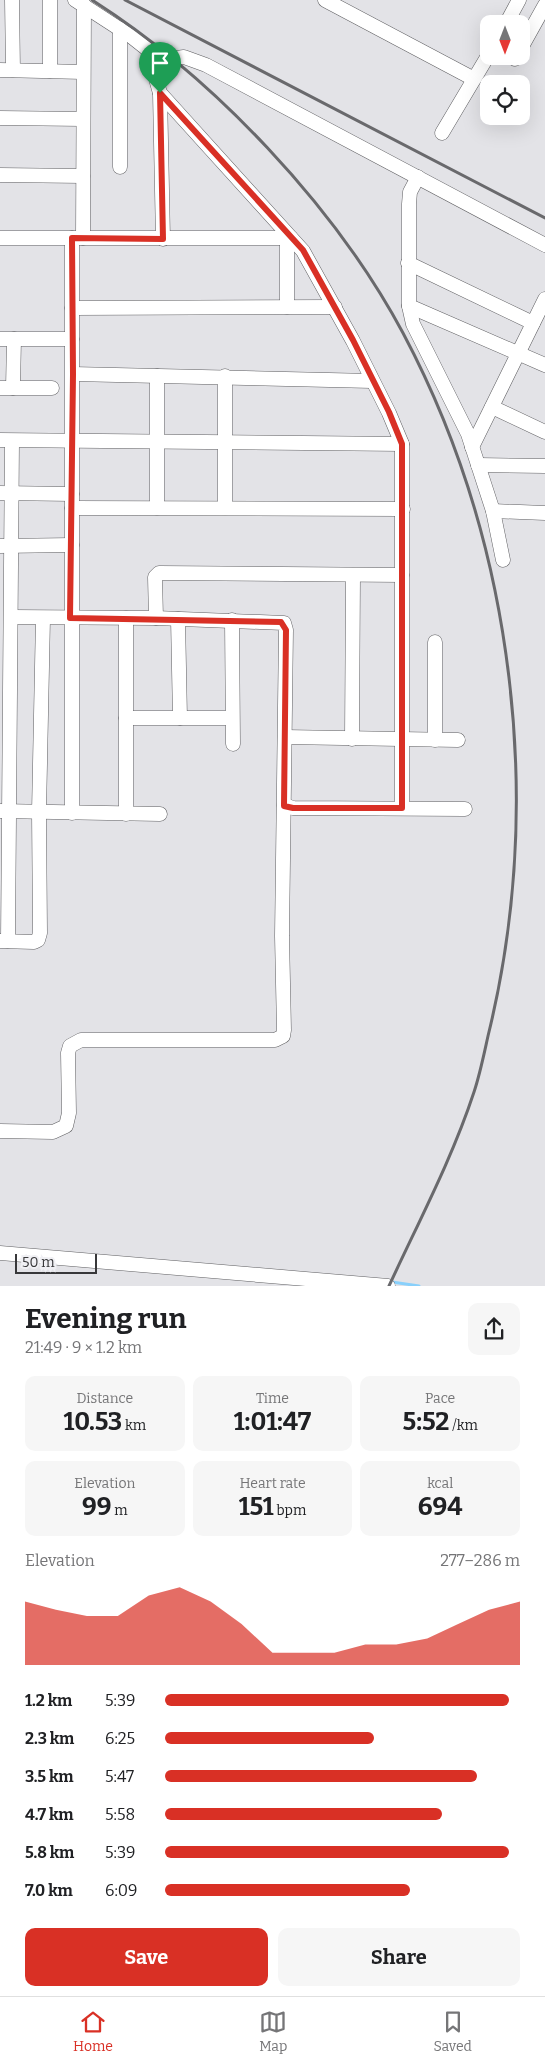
<!DOCTYPE html>
<html lang="en">
<head>
<meta charset="utf-8">
<style>
	:root { --surface:#fff; --page:#f6f6f6; --text:#202124; --muted:#757577; --line:#e0e0e0; --accent:#d93025 }
	body { margin:0; font-family:Bitter,serif; background:var(--page); color:var(--text); height:100vh; display:flex; flex-direction:column; font-size:19px; white-space:nowrap }
	* { box-sizing:border-box; margin:0 }
	p { font-size:16px; color:var(--muted) }
	.icon { flex:none; width:28px; height:28px; fill:none; stroke:currentColor; stroke-width:2; stroke-linecap:round; stroke-linejoin:round }
	.map { position:relative; height:1286px; overflow:hidden }
	.details { display:flex; flex-direction:column; background:var(--surface); flex:1 }
	.details>* { flex:none }
	.needle { width:32px; rotate:180deg }
	.buttons { position:absolute; left:480px; top:15px; display:grid; gap:10px }
	.buttons a { display:grid; place-items:center; width:50px; height:50px; border-radius:10px; background:var(--surface); box-shadow:0 5px 20px #0002; font-size:25px }
	.scale { position:absolute; left:15px; bottom:12px; width:82px; box-sizing:border-box; padding-left:5px; border:2px solid #38383a; border-top:0; font-size:14px; line-height:18px; white-space:nowrap; color:#38383a; -webkit-text-stroke:4px #f0f0f4; paint-order:stroke }
	.pin { position:absolute; display:grid; place-items:center; width:42px; height:42px; color:#fff; margin:-51px -21px; border-radius:50% 50% 50% 0; rotate:-45deg; box-shadow:0 0 5px #0007 }
	.pin .icon { rotate:45deg }
	.round { display:grid; place-items:center; flex:none; width:52px; height:52px; border-radius:10px; background:var(--page) }
	.head { display:flex; align-items:center; justify-content:space-between; height:85px; padding:0 25px }
	h1 { font-size:28px; font-weight:700; line-height:38px }
	.metrics { display:grid; grid-template-columns:repeat(3,1fr); gap:8px; height:85px; padding:5px 25px }
	.metrics div { display:grid; align-content:center; border-radius:10px; background:var(--page); text-align:center }
	.metrics b { font-size:25px; font-weight:700 }
	.metrics small { font-size:14px; font-weight:400 }
	.metrics p { font-size:14px }
	.chart { height:140px; padding:10px 25px }
	.chart p { display:flex; justify-content:space-between }
	.chart svg { width:100%; height:90px; margin-top:5px; fill:var(--accent); opacity:.7 }
	.action { display:flex; gap:10px; margin-top:auto; padding:10px 25px }
	.action a { flex:1; height:58px; border-radius:10px; background:var(--accent); color:#fff; font-size:20px; font-weight:700; line-height:58px; text-align:center }
	.action a+a { background:var(--page); color:var(--text) }
	ul { padding:0 25px; list-style:none; font-size:16px }
	li { display:grid; grid-template-columns:80px 60px 1fr; align-items:center; height:38px }
	li i { height:12px; border-radius:6px; background:var(--accent) }
	.dock { display:flex; justify-content:space-around; align-items:center; height:70px; border-top:1px solid var(--line); background:var(--surface); font-size:14px; color:var(--muted) }
	.dock a { display:grid; justify-items:center; gap:2px }
	.dock .on { color:var(--accent) }
	.map>svg:first-child { display:block }
	.lines { fill:none; stroke-linecap:round; stroke-linejoin:round }
	.stream { stroke:#89d0fb; stroke-width:3 }
	.minor-casing { stroke:#5f5f62; stroke-width:15 }
	.minor { stroke:#fff; stroke-width:14 }
	.rail { stroke:#69696c; stroke-width:3 }
	.route-casing { stroke:#fff; stroke-width:10 }
	.route { stroke:#d93025; stroke-width:6 }
</style>
</head>
<body>
<div class="map">
<svg width="545" height="1286" viewBox="0 0 545 1286">
	<rect width="100%" height="100%" fill="#e3e3e7"/>
	<g class="lines">
		<!-- stream -->
		<polyline class="stream" points="392,1282 419,1286"/>
		<defs>
			<g id="minor">
				<polyline points="12,0 13,70"/>
				<polyline points="75,0 132,37 161,60 184,57 206,65 545,245"/>
				<polyline points="325,0 474,79"/>
				<polyline points="506,24 519,0"/>
				<polyline points="521,48 545,5"/>
				<polyline points="515,59 517,56"/>
				<polyline points="161,60 156,79 160,93 303,251 353,341 389,413 402,444 402,807"/>
				<polyline points="0,70 83,72"/>
				<polyline points="50,71 50,0"/>
				<polyline points="160,93 163,239"/>
				<polyline points="0,118 83,119"/>
				<polyline points="442,133 489,54"/>
				<polyline points="120,167 120,29"/>
				<polyline points="0,175 83,176"/>
				<polyline points="418,177 410,192 409,204 409,306 413,324 468,434 493,511 503,560"/>
				<polyline points="0,238 291,238"/>
				<polyline points="72,238 72,813"/>
				<polyline points="83,238 84,5"/>
				<polyline points="287,238 287,307"/>
				<polyline points="408,263 533,323"/>
				<polyline points="409,306 545,365"/>
				<polyline points="72,308 335,307"/>
				<polyline points="0,339 72,339"/>
				<polyline points="73,374 372,381"/>
				<polyline points="0,388 52,388"/>
				<polyline points="13,388 14,339"/>
				<polyline points="492,407 545,432"/>
				<polyline points="0,440 402,444"/>
				<polyline points="472,447 545,299"/>
				<polyline points="478,465 545,466"/>
				<polyline points="0,493 72,494"/>
				<polyline points="72,508 403,509"/>
				<polyline points="157,508 157,376"/>
				<polyline points="225,508 225,376"/>
				<polyline points="493,511 545,513"/>
				<polyline points="0,546 72,545"/>
				<polyline points="126,618 126,814"/>
				<polyline points="156,618 155,577 159,573 402,575"/>
				<polyline points="178,619 180,718"/>
				<polyline points="232,620 233,744"/>
				<polyline points="435,642 435,740"/>
				<polyline points="126,718 232,718"/>
				<polyline points="285,737 458,740"/>
				<polyline points="352,739 353,575"/>
				<polyline points="284,805 293,808 465,809"/>
				<polyline points="0,811 160,814"/>
				<polyline points="0,941 34,942 38,940 40,933 39,812 43,618"/>
				<polyline points="8,941 12,441"/>
				<polyline points="0,1131 53,1132 66,1126 69,1113 68,1053 70,1046 81,1040 275,1040 283,1036 284,1030 282,936 286,630 284,623 156,618 12,617"/>
				<polyline points="0,1253 388,1286"/>
			</g>
		</defs>
		<!-- minor casing -->
		<use href="#minor" class="minor-casing"/>
		<!-- minor -->
		<use href="#minor" class="minor"/>
		<!-- rail -->
		<g class="rail">
			<path d="M92 0C213 77 335 206 403 333 515 544 545 804 488 1036 484 1054 480 1074 474 1092 452 1159 418 1223 389 1286"/>
			<polyline points="125,0 545,218"/>
		</g>
	</g>
	<g class="lines">
		<defs>
			<polygon id="route" points="160,93 303,250 353,340 389,412 402,444 402,808 293,808 284,806 286,630 281,622 70,618 73,374 72,238 163,239"/>
		</defs>
		<!-- route casing -->
		<use href="#route" class="route-casing"/>
		<!-- route -->
		<use href="#route" class="route"/>
	</g>
</svg>
<div class="buttons">
<a><svg class="needle" viewBox="-14 -14 28 28"><path d="M0-13l5 13h-10z" fill="#e53935"/><path d="M0 13l5-13h-10z" fill="#757577"/></svg></a>
<a><svg class="icon" aria-label="locate" viewBox="0 0 24 24"><circle cx="12" cy="12" r="6"/><path d="M12 2v4M12 18v4M2 12h4M18 12h4"/></svg></a>
</div>
<div class="scale">50 m</div>
<div class="pin" style="left:160px;top:93px;background:#1e9e55"><svg class="icon" aria-label="arrive" viewBox="0 0 24 24"><path d="M6 21V4h12l-3 4 3 4H6"/></svg></div>
</div>
<section class="details">
<div class="head"><div><h1>Evening run</h1><p>21:49 · 9 × 1.2 km</p></div><a class="round"><svg class="icon" aria-label="share" viewBox="0 0 24 24"><path d="M12 15V3M7 8l5-5 5 5M5 13v7h14v-7"/></svg></a></div>
<div class="metrics">
<div><p>Distance</p><b>10.53<small> km</small></b></div>
<div><p>Time</p><b>1:01:47</b></div>
<div><p>Pace</p><b>5:52<small> /km</small></b></div>
</div>
<div class="metrics">
<div><p>Elevation</p><b>99<small> m</small></b></div>
<div><p>Heart rate</p><b>151<small> bpm</small></b></div>
<div><p>kcal</p><b>694</b></div>
</div>
<div class="chart"><p><span>Elevation</span>277–286 m</p>
<svg viewBox="0 0 160 44" preserveAspectRatio="none"><path d="M0 44V13L10 17L20 20L30 20L40 10L50 6L60 13L70 24L80 38L90 38L100 38L110 34L120 34L130 31L140 24L150 17L160 13V44z"/></svg>
</div>
<ul>
<li><b>1.2 km</b>5:39<i style="width:97%"></i></li>
<li><b>2.3 km</b>6:25<i style="width:59%"></i></li>
<li><b>3.5 km</b>5:47<i style="width:88%"></i></li>
<li><b>4.7 km</b>5:58<i style="width:78%"></i></li>
<li><b>5.8 km</b>5:39<i style="width:97%"></i></li>
<li><b>7.0 km</b>6:09<i style="width:69%"></i></li>
</ul>
<div class="action"><a>Save</a><a>Share</a></div>
</section>
<nav class="dock">
<a class="on"><svg class="icon" aria-label="home" viewBox="0 0 24 24"><path d="M3 11l9-7 9 7M6 9v11h12V9"/></svg>Home</a>
<a><svg class="icon" aria-label="map" viewBox="0 0 24 24"><path d="M3 6l6-2 6 2 6-2v14l-6 2-6-2-6 2zM9 4v14M15 6v14"/></svg>Map</a>
<a><svg class="icon" aria-label="saved" viewBox="0 0 24 24"><path d="M7 4h10v16l-5-4-5 4z"/></svg>Saved</a>
</nav>
</body>
</html>
